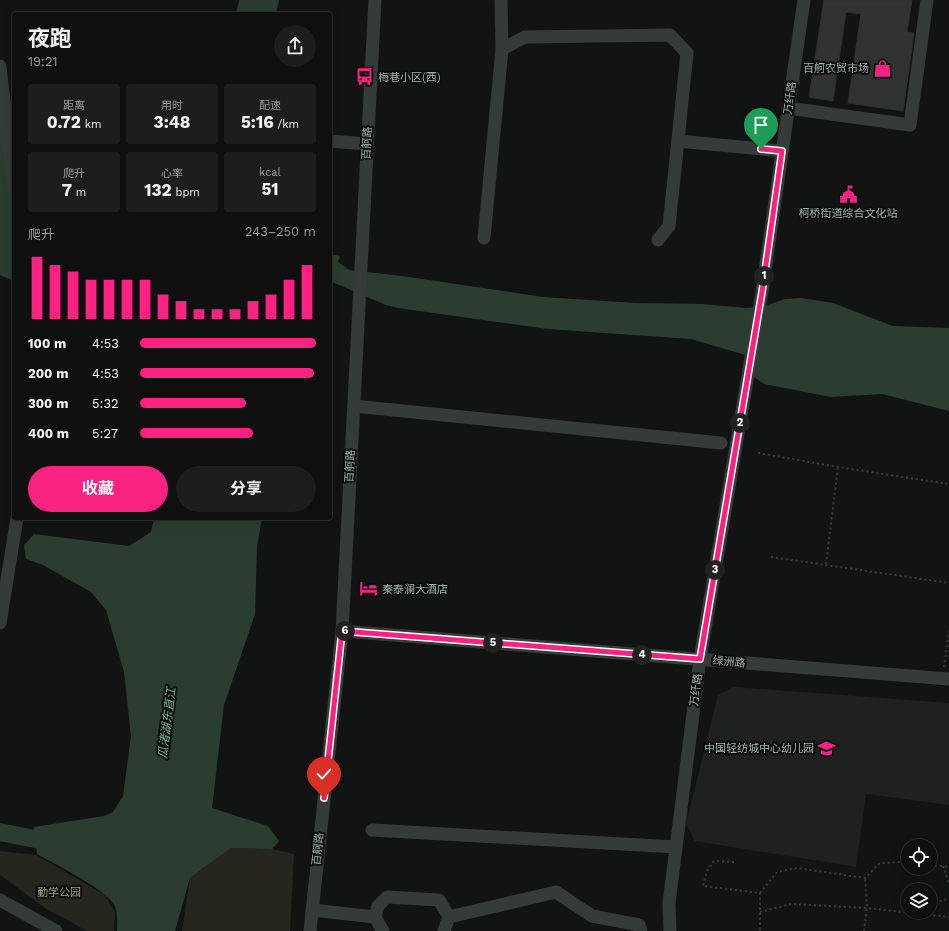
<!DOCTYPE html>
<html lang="zh">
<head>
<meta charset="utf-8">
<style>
	:root { --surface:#0e0f0e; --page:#1c1d1c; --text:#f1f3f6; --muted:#9b9c9e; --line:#2e2f2e; --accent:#fb2281 }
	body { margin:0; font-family:"Work Sans","Noto Sans SC",sans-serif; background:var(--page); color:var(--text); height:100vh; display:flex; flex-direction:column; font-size:15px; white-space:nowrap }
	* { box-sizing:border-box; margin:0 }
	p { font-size:13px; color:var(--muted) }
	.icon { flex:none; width:22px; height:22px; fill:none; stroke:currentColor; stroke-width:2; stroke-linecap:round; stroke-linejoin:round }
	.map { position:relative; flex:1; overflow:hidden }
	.side { position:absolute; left:12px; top:12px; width:320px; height:508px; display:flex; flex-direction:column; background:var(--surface); border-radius:4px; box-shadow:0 2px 10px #0003,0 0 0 1px var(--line) }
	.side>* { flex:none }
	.controls { position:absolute; left:901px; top:839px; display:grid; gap:8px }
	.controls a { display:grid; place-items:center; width:36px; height:36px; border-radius:50%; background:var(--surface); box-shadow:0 2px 10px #0003,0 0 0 1px var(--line); font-size:20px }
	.pin { position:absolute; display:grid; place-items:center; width:34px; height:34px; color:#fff; margin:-41px -17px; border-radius:50% 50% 50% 0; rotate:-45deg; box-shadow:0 0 4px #0007 }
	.pin .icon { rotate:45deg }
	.km { position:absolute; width:20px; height:20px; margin:-10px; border-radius:50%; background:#222; color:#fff; font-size:11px; line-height:20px; text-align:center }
	.round { display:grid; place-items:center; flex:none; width:42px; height:42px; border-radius:21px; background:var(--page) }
	.summary { display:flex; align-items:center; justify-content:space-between; height:68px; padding:0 16px }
	h1 { font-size:22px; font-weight:700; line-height:30px }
	.figures { display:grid; grid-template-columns:repeat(3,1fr); gap:6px; height:68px; padding:4px 16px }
	.figures div { display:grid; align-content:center; border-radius:4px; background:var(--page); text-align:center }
	.figures b { font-size:17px; font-weight:700 }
	.figures small { font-size:11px; font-weight:400 }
	.figures p { font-size:11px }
	.chart { height:112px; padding:8px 16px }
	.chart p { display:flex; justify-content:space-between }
	.chart svg { width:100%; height:72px; margin-top:4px; stroke:var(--accent); stroke-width:6 }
	.cta { display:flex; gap:8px; margin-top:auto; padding:8px 16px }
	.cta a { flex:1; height:46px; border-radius:24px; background:var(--accent); color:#fff; font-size:16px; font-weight:700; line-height:46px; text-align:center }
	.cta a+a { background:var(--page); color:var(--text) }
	ul { padding:0 16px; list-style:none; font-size:13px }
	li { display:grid; grid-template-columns:64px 48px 1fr; align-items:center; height:30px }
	li i { height:10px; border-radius:5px; background:var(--accent) }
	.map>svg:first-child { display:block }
	.built { fill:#1e2120 }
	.green { fill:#26261e }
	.water { fill:#2b3d31 }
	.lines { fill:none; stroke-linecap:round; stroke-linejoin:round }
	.river { stroke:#2b3d31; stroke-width:18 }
	.building { fill:#2f3332; stroke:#2c302f }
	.path { stroke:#39403d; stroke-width:2; stroke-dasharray:2 3; stroke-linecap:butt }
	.minor { stroke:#353b39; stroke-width:13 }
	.route-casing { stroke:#fff; stroke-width:8 }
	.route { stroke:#fb2281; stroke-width:5 }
	.labels { text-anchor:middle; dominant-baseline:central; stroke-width:4; stroke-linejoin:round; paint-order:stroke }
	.poi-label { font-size:11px; fill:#a2b5ad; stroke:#0d0e0e; text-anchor:end }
	.street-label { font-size:11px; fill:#a2b5ad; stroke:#0d0e0e }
	.park-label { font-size:11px; fill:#a1a078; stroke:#0d0e0e }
	.water-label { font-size:12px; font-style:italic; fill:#77b28d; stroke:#0d0e0e }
</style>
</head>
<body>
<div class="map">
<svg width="949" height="931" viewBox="0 0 949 931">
	<rect width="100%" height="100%" fill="#121413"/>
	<!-- built -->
	<polygon class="built" points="734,687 949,703 949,805 866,794 856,867 695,841 686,824 718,695"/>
	<!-- green -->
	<g class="green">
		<polygon points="231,848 272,849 294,854 290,931 182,931 190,878"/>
		<polygon points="0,851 36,855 105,895 115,913 114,931 87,931 45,908 0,875"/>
	</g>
	<!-- water -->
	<g class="water">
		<polygon points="239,0 279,0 276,14 236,14"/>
		<polygon points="0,112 14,121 14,281 0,275"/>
		<polygon points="330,254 340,256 338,262 349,270 402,276 543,297 636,303 702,304 746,308 762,307 785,299 801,298 833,303 893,326 949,328 949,411 882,394 831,397 764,384 754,377 749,356 691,339 548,329 398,308 386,305 330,281"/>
		<path d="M154 518H262L257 546 255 614 224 705 212 808 268 826 279 841 272 849 231 848 190 878 175 931H117C117 923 118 914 115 906 105 888 56 865 37 854L34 827 104 816 113 812 123 796 131 736 124 672 106 610 91 592 43 565 26 559 24 545 34 534 129 546 151 532Z"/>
	</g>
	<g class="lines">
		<!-- river -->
		<polyline class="river" points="0,832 35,839"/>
	</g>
	<!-- building -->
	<polygon class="building" points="824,0 912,0 907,32 914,33 903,111 848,103 861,14 846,12 833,101 809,97"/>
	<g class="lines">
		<!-- path -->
		<g class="path">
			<polyline points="758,453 838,467 949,484"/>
			<polyline points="771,557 949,583"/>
			<polyline points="826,564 838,467"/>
			<polyline points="944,667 949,630"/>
			<polyline points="734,862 714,861 707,871 703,886 760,893 760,931"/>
			<polyline points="930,865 949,867"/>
			<polyline points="943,866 949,884"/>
			<polyline points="760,893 777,872 797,868 865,878 880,863 908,862"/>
			<polyline points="930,905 949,898"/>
			<polyline points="760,912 791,904 867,908 949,917"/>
			<polyline points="864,931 867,908 865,878"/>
		</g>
		<!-- minor -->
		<g class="minor">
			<polyline points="502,49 525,37 670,35 687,53 669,226 658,240"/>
			<polyline points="0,66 14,190"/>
			<polyline points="788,108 910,125 927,0"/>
			<polyline points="330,141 367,144"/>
			<polyline points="678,141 782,151"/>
			<polyline points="484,238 502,49 501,0"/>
			<polyline points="354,406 721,443"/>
			<polyline points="0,623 17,518"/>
			<polyline points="342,631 949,679"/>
			<polyline points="372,830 676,847"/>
			<polyline points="0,900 56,931"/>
			<polyline points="312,910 375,917"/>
			<polyline points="449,917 556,892 592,916 639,925 641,931"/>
			<polyline points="310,931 342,631 375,0"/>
			<polyline points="383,931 375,917 378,906 387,897 439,900 449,917 444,931"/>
			<polyline points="670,931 669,903 700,659 762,292 804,0"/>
		</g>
	</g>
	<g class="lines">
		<defs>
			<polyline id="route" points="324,798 342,631 700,659 762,292 782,151 761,149"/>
		</defs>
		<!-- route casing -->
		<use href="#route" class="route-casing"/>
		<!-- route -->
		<use href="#route" class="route"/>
	</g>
	<!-- icons -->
	<defs>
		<symbol id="shop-bare" viewBox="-9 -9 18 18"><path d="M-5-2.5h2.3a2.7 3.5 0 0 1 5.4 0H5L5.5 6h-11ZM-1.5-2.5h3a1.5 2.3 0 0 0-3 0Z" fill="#fb2281" stroke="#0d0e0e" stroke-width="2.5" paint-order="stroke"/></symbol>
		<symbol id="bus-bare" viewBox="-9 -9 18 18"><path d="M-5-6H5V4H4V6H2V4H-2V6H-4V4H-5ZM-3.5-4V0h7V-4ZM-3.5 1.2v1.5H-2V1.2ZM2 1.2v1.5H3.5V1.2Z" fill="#fb2281" stroke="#0d0e0e" stroke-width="2.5" paint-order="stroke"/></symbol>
		<symbol id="civic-bare" viewBox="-9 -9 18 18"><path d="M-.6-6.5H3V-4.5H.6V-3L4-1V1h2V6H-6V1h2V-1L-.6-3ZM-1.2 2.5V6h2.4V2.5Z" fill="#fb2281" stroke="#0d0e0e" stroke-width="2.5" paint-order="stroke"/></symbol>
		<symbol id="hotel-bare" viewBox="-9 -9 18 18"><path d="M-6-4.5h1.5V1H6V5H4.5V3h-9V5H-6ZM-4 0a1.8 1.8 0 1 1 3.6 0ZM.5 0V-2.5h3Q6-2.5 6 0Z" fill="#fb2281" stroke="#0d0e0e" stroke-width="2.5" paint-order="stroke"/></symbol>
		<symbol id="school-bare" viewBox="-9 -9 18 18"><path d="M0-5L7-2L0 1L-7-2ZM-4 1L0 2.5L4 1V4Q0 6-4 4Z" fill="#fb2281" stroke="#0d0e0e" stroke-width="2.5" paint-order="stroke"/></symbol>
	</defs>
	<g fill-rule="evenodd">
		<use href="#shop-bare" x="870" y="56" width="25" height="25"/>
		<use href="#bus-bare" x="352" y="64" width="25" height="25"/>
		<use href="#civic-bare" x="836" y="182" width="25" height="25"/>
		<use href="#hotel-bare" x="356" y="576" width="25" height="25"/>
		<use href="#school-bare" x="814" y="736" width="25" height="25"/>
	</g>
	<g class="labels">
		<!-- poi labels -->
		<g class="poi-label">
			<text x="869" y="68">百舸农贸市场</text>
			<text x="378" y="77" text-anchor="start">梅巷小区(西)</text>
			<text x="848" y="213" text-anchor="middle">柯桥街道综合文化站</text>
			<text x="382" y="589" text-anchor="start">秦泰澜大酒店</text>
			<text x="814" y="748">中国轻纺城中心幼儿园</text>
		</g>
		<!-- street labels -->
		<g class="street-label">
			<text transform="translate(790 98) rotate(-82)">万纤路</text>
			<text transform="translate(367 143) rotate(-87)">百舸路</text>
			<text transform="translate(350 466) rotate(-87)">百舸路</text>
			<text transform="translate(729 662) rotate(5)">绿洲路</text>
			<text transform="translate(696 690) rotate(-83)">万纤路</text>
			<text transform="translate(318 849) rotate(-84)">百舸路</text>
		</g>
		<!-- park labels -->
		<g class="park-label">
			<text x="59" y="892">勤学公园</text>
		</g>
		<!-- water labels -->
		<g class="water-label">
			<text transform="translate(167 723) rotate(-83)">瓜渚湖东直江</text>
		</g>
	</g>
</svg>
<div class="controls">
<a><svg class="icon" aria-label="locate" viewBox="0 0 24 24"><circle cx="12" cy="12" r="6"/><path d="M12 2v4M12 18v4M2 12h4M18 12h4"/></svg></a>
<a><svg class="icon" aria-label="layers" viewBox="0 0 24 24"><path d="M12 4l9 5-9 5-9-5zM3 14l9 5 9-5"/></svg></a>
</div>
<div class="pin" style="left:761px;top:149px;background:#1e9e55"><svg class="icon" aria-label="arrive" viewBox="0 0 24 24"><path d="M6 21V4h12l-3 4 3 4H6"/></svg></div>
<div class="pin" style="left:324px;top:798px;background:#d93025"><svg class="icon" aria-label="check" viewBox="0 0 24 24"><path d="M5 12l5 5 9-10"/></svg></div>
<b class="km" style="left:764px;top:276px">1</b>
<b class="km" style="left:740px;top:423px">2</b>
<b class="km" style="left:715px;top:570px">3</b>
<b class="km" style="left:642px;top:655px">4</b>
<b class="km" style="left:493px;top:643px">5</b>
<b class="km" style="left:345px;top:631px">6</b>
<section class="side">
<div class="summary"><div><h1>夜跑</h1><p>19:21</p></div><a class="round"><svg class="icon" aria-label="share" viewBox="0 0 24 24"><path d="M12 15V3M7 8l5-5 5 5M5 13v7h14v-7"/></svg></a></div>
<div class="figures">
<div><p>距离</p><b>0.72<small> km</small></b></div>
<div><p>用时</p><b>3:48</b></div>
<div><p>配速</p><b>5:16<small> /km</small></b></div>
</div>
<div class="figures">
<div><p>爬升</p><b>7<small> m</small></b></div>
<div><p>心率</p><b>132<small> bpm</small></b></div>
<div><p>kcal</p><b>51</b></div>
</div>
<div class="chart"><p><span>爬升</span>243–250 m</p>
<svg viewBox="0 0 160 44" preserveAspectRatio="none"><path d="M5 44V6M15 44V11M25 44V15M35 44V20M45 44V20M55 44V20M65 44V20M75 44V29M85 44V33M95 44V38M105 44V38M115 44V38M125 44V33M135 44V29M145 44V20M155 44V11"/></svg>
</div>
<ul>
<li><b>100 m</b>4:53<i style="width:100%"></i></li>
<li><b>200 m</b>4:53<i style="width:99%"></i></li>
<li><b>300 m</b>5:32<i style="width:60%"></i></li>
<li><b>400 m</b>5:27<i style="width:64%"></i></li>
</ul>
<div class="cta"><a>收藏</a><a>分享</a></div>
</section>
</div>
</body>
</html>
